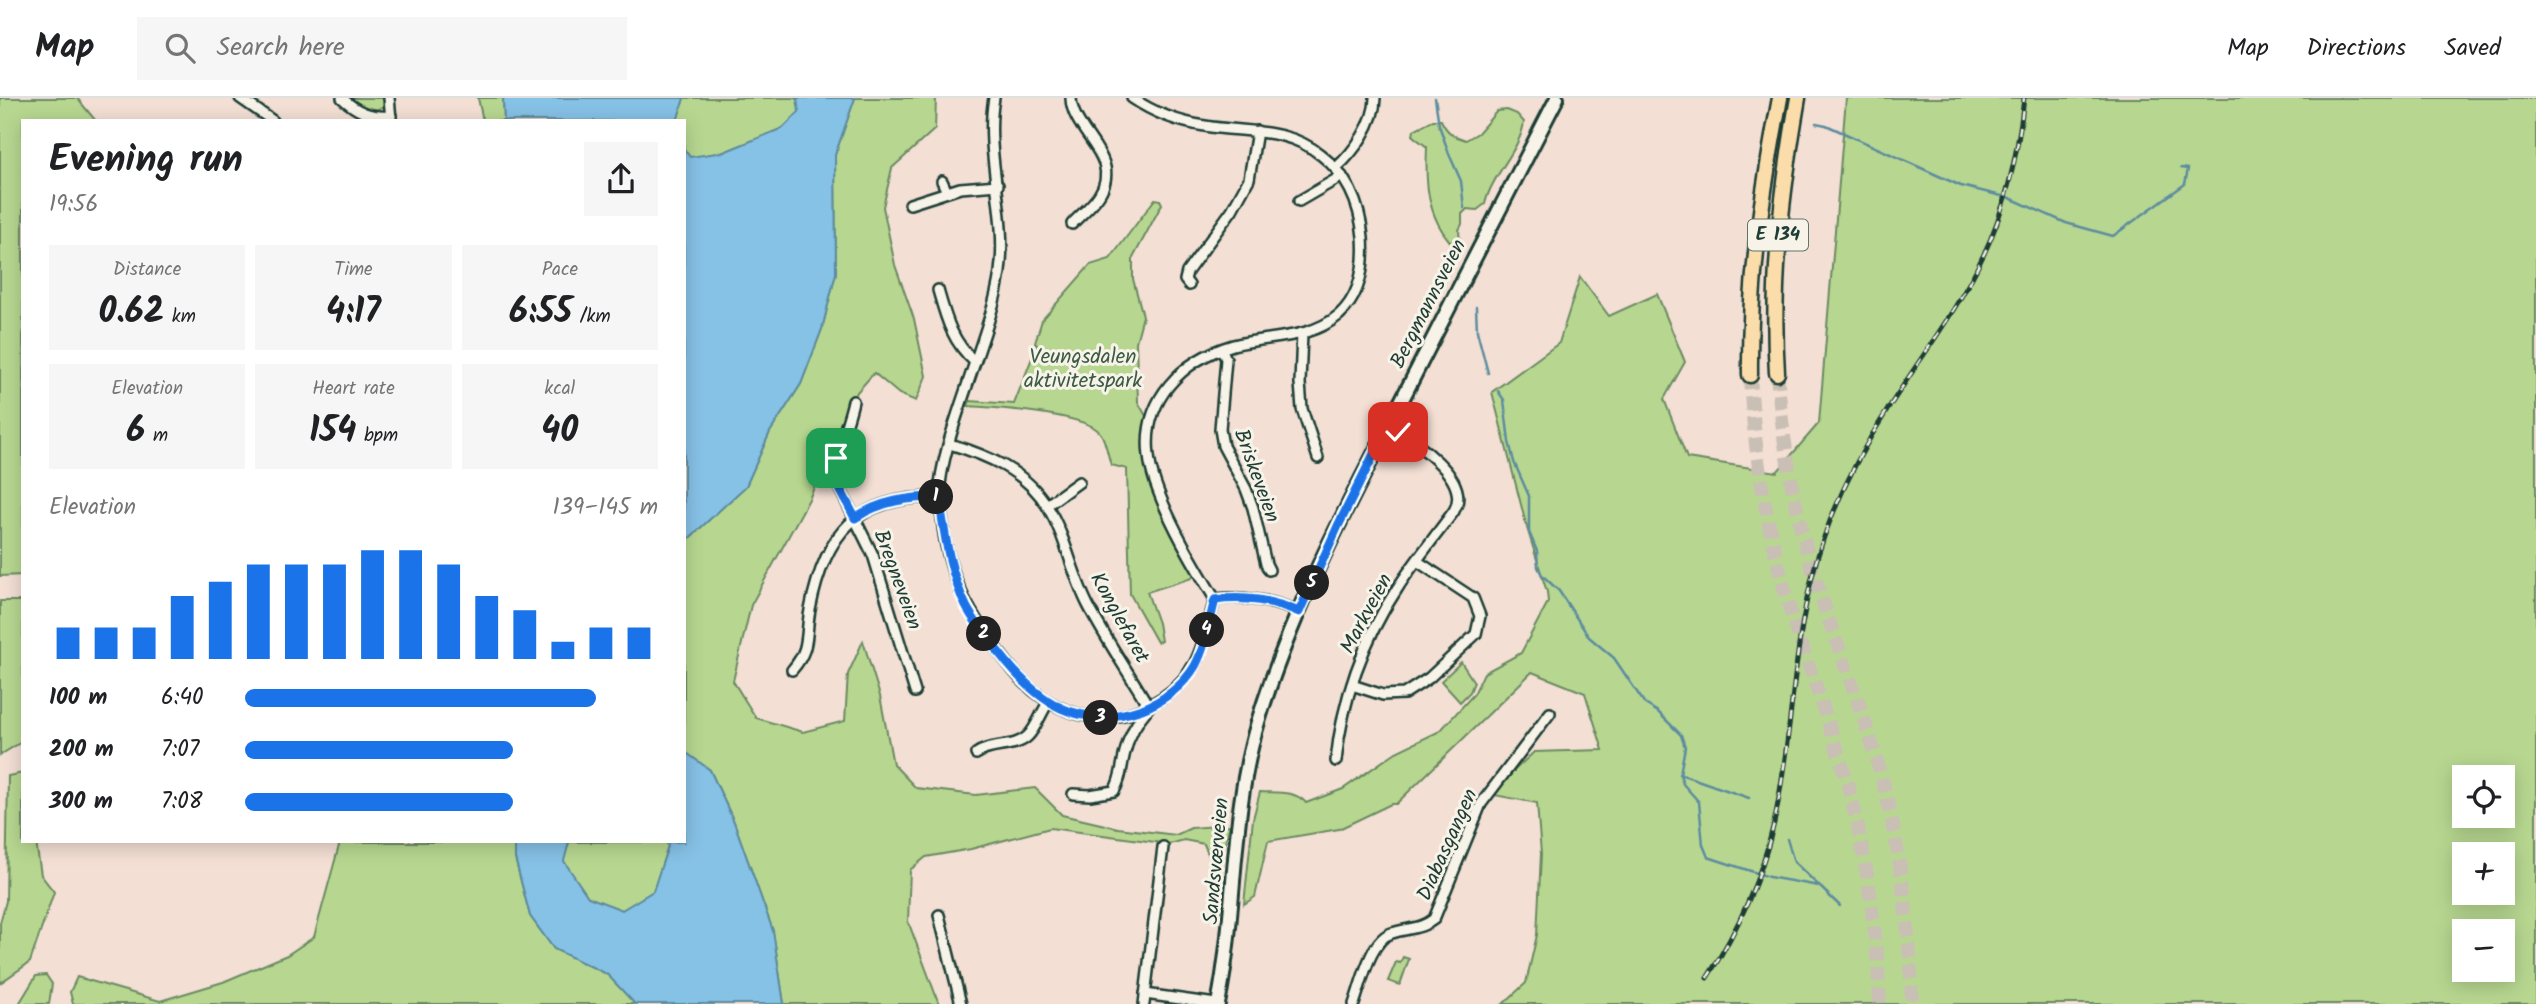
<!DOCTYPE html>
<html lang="en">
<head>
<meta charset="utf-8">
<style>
	:root { --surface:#fff; --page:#f6f6f6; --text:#202124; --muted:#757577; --line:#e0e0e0; --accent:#1a73e8 }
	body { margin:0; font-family:Kalam,sans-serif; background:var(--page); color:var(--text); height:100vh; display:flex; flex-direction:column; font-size:26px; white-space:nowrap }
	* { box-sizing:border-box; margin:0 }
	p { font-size:23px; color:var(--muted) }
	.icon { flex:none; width:38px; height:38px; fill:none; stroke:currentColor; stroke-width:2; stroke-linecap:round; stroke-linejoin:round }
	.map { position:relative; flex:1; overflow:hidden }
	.details { position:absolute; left:21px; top:21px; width:665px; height:724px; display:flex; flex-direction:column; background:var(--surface); border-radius:0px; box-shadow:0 4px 18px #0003 }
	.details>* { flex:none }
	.fabs { position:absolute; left:2452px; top:667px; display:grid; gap:14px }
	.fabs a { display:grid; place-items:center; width:63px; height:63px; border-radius:0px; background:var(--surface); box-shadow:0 4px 18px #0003; font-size:35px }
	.pin { position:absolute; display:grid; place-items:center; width:60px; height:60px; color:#fff; margin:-30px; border-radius:14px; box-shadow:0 4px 10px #0006 }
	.km { position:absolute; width:35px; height:35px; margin:-18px; border-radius:50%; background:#222; color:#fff; font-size:19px; line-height:35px; text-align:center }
	.round { display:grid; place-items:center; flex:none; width:74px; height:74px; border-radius:0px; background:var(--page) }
	.summary { display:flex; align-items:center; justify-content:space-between; height:119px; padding:0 28px }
	h1 { font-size:38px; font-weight:700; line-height:52px }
	.metrics { display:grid; grid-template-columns:repeat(3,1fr); gap:10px; height:119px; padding:7px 28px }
	.metrics div { display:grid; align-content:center; border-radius:0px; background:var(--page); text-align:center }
	.metrics b { font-size:35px; font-weight:700 }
	.metrics small { font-size:19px; font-weight:400 }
	.metrics p { font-size:19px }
	.chart { height:196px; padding:14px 28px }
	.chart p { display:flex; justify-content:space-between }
	.chart svg { width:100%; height:126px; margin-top:7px; stroke:var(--accent); stroke-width:6 }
	ul { padding:0 28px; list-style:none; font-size:23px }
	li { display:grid; grid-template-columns:112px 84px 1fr; align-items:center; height:52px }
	li i { height:18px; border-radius:9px; background:var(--accent) }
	header { display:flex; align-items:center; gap:42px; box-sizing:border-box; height:98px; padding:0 35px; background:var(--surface); border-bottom:2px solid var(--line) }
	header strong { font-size:33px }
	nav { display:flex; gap:38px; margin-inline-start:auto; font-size:24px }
	.search { width:490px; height:63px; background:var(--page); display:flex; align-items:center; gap:18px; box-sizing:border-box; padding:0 24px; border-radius:0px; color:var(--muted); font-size:26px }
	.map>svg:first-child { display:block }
	.green { fill:#b7d790; stroke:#6b8a62; stroke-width:2; fill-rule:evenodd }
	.water { fill:#86c1e6; stroke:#5d8c9f; stroke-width:2 }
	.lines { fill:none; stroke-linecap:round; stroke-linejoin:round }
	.stream { stroke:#5d8c9f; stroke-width:2.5 }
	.trunk-tunnel { stroke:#c9bfb4; stroke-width:14; stroke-dasharray:14 7; stroke-linecap:butt }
	.minor-casing { stroke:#1f3d34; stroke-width:14 }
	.secondary-casing { stroke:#1f3d34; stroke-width:18 }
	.trunk-casing { stroke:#1f3d34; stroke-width:19 }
	.minor { stroke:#f7f3e8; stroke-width:9 }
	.secondary { stroke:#f7f3e8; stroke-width:12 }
	.trunk { stroke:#faddab; stroke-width:14 }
	.rail-casing { stroke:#1f3d34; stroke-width:5 }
	.rail { stroke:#f7f3e8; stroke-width:2.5; stroke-dasharray:8; stroke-linecap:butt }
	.route-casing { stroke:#fff; stroke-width:14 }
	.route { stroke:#1a73e8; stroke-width:9 }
	.labels { text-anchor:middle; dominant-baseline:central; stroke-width:6; stroke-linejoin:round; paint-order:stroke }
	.shield { fill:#f7f3e8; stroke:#60746a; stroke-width:2 }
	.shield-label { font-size:19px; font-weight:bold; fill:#1f3d34 }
	.street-label { font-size:21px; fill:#1f3d34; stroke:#f7f3e8 }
	.park-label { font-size:21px; fill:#3d5c46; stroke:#f7f3e8 }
</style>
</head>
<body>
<header>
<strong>Map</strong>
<div class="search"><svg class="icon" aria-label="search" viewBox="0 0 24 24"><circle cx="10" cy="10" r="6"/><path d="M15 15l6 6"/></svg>Search here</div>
<nav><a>Map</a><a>Directions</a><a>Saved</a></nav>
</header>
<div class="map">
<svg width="2536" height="906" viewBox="0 0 2536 906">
	<rect width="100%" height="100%" fill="#f3dfd4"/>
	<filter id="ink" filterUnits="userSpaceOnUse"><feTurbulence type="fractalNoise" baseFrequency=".0143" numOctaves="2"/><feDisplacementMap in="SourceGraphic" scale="14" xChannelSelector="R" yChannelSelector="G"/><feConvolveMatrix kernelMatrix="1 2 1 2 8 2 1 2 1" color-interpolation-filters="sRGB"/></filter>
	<g filter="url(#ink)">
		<!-- green -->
		<g class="green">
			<polygon points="0,0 77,0 96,23 23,23 23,477 0,478"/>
			<path d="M351 0H386V1L384 8C372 16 361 9 351 0Z"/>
			<polygon points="478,0 503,0 504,23 483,23"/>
			<polygon points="684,0 797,0 800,14 783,30 724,54 690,60 684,51 684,23 677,23"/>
			<polygon points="855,0 936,0 935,31 892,70 883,109 895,167 914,221 926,278 916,303 899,296 874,275 857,294 809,401 751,507 733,583 756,620 803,634 845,623 848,576 863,543 880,598 893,666 916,690 976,697 1035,690 1062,717 1118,730 1176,737 1191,730 1230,727 1216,775 1204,746 1184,742 1170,746 1050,730 971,751 926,759 910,772 908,823 939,906 784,906 773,833 734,724 710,672 684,654 684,445 746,388 770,334 801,286 822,231 836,175 835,57"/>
			<path d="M1846 0H2536V906H1503L1526 885 1537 837 1541 756 1537 705 1489 696 1534 654 1603 652 1585 595 1532 574 1396 706H1391L1339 731 1268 743 1255 799 1244 806 1253 721 1260 694C1276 695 1295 692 1306 705L1343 691 1396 654 1440 633 1474 596 1484 575 1521 555 1548 504 1547 494 1527 430 1492 294 1559 245 1580 179 1609 218 1657 196 1685 264 1664 301 1687 360 1777 374 1819 325ZM2464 679H2502V718H2464ZM2464 756H2502V794H2464ZM2464 833H2502V872H2464Z"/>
			<path d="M1507 12 1517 16 1524 24C1520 53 1492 76 1485 106L1477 112 1467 111 1462 116V126L1459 132 1460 145 1453 147C1427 119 1425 86 1427 49L1413 38 1414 32 1433 22H1441C1447 35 1453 38 1466 42L1478 35 1497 13Z"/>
			<path d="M1155 101 1160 102 1162 106 1133 160V181L1143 218 1136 244 1138 304 1146 318 1145 363 1149 383 1194 477 1192 480 1147 494 1158 525 1161 543 1157 544 1130 496 1127 371 1111 367C1108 358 1106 344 1101 336 1088 315 993 310 968 308L970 303 1014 306 1037 247 1035 245 1042 222 1090 167 1110 161Z"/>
			<polygon points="0,503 23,503 23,643 0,657"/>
			<polygon points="1461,564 1474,584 1470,594 1460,604 1441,583"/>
			<polygon points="23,675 23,744 36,744 41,777 54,794 30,864 0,885 0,825 6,803 8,678"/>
			<polygon points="340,744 515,744 515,760 530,818 554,851 607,876 635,906 73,906 70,894 77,879 160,903 223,884 287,857 314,839"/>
			<polygon points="569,744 667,744 668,748 653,794 622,812 588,799 563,763"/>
			<polygon points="1403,859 1409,861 1400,887 1388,883 1396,864 1400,865"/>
			<polygon points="46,877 52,886 49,906 19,906 36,878"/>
		</g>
		<!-- water -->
		<g class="water">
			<polygon points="503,0 684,0 677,23 504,23"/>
			<polygon points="797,0 855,0 835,57 836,175 822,231 801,286 770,334 746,388 684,445 684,51 690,59 724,54 783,30 799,14"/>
			<polygon points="684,653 710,672 734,724 773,833 784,906 635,906 607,876 554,851 530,818 515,760 515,744 569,744 564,763 588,799 622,812 653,793 668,748 667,744 684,744"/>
		</g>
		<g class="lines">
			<!-- stream -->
			<g class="stream">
				<polyline points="1435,0 1439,27 1449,56 1461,83 1464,110"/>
				<polyline points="1816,25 1826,27 1961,88 2010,100 2066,125 2113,138 2185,86 2188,71 2181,70"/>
				<polyline points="1476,209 1477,233 1488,275"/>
				<polyline points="1498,293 1504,302 1509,344 1514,364 1529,398 1529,434 1537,453 1538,469 1542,477 1559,493 1589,539 1614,560 1645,606 1658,614 1681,637 1685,649 1680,676 1683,686 1699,704 1703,747 1708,759 1769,779 1819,788"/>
				<polyline points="1680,676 1749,700"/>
				<polyline points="1787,741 1794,764 1840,808"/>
			</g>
			<!-- trunk-tunnel -->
			<g class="trunk-tunnel">
				<path d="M1777 275C1783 343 1793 409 1813 473 1834 543 1863 610 1882 680 1901 754 1910 830 1912 906"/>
				<path d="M1750 277C1754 355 1767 432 1789 508 1810 576 1837 642 1854 711 1869 775 1877 840 1880 906"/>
			</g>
			<defs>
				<g id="minor">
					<polyline points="240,0 273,23"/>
					<path d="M342 0C357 14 371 20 391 18"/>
					<polyline points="389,0 391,21"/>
					<path d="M994 0C984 56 1008 117 1000 174 995 209 982 243 971 276 959 312 940 362 939 399 939 406 941 414 942 420 948 482 971 519 1009 567 1035 601 1073 625 1118 618 1134 616 1148 609 1162 600 1201 574 1203 543 1215 501 1194 467 1153 398 1149 358 1142 302 1182 262 1233 247 1268 238 1310 242 1339 217 1361 197 1365 167 1363 139 1360 106 1347 77 1321 57 1287 29 1245 35 1205 28 1178 24 1154 15 1132 0"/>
					<path d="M1071 0C1072 35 1124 59 1099 97 1092 108 1081 116 1072 126"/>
					<path d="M1336 70C1354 54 1375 25 1375 0"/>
					<polyline points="942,83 947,94"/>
					<polyline points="1299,103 1342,78"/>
					<polyline points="910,106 960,90 998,87"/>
					<polyline points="1189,187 1185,182 1187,174 1232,112 1249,81 1257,33"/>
					<path d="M938 192C946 220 952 244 975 264"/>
					<polyline points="1302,235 1300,285 1302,311 1318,360"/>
					<polyline points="1222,252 1226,261 1220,331 1223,348 1246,391 1253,410 1266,466 1269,472"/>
					<path d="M853 303C847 332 831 358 838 387L873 457 915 594"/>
					<path d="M950 346C986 357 1026 373 1047 408 1066 438 1072 476 1088 507 1106 542 1129 575 1149 609 1137 623 1129 636 1125 654 1121 669 1122 680 1114 693L1090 697 1073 696"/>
					<polyline points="1047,407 1079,384"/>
					<path d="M1215 501C1245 498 1272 502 1299 514"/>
					<path d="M792 572C811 550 805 538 810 512 825 434 857 398 939 399"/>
					<polyline points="1352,587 1383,597 1404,596 1429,580 1476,536 1480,518 1473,500 1417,463"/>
					<path d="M976 656C991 645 1015 651 1028 638 1036 630 1041 615 1048 605"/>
					<path d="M1336 663C1342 603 1363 542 1397 491 1414 464 1435 439 1454 413 1473 380 1413 342 1388 329"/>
					<polyline points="939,817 961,906"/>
					<polyline points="1145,896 1216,906"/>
					<polyline points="1144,906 1163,749"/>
					<path d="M1354 906C1361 887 1371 840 1392 835 1407 830 1422 831 1434 821L1481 706 1550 615"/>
				</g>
				<path id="secondary" d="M1218 906C1237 812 1230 716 1258 624 1289 521 1339 424 1388 329 1444 219 1500 110 1557 0"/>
				<g id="trunk">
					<path d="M1777 275C1771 182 1782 92 1798 0"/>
					<path d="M1750 277C1749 180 1762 95 1780 0"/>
				</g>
			</defs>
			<!-- minor casing -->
			<use href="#minor" class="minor-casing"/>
			<!-- secondary casing -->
			<use href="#secondary" class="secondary-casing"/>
			<!-- trunk casing -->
			<use href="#trunk" class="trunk-casing"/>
			<!-- minor -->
			<use href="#minor" class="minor"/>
			<!-- secondary -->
			<use href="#secondary" class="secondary"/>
			<!-- trunk -->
			<use href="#trunk" class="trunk"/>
			<defs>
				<path id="rail" d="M1707 880C1738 832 1761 781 1774 725 1795 630 1791 532 1824 439 1840 394 1862 351 1888 311 1920 260 1957 213 1983 158 2007 108 2018 55 2024 0"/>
			</defs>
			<!-- rail casing -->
			<use href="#rail" class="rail-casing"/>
			<!-- rail -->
			<use href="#rail" class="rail"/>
		</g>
	</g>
	<g class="lines" filter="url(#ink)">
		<defs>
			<path id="route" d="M836 360 838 387 855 420C880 403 909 399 939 399 945 437 949 473 966 508 975 525 988 541 1000 556 1038 605 1078 633 1142 611 1162 604 1184 587 1195 568 1206 548 1209 523 1215 502 1245 498 1272 502 1299 514L1338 428 1388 328 1398 334"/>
		</defs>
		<!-- route casing -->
		<use href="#route" class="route-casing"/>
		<!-- route -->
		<use href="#route" class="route"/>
	</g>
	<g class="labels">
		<!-- shield labels -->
		<rect class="shield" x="1748" y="121.5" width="60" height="31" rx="5"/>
		<g class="shield-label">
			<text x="1778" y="137">E 134</text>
		</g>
		<!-- street labels -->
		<g class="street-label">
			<text transform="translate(1429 206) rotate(-63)">Bergmannsveien</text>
			<text transform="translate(1256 378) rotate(70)">Briskeveien</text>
			<text transform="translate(897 482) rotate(70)">Bregneveien</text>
			<text transform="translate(1367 516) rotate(-62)">Markveien</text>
			<text transform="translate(1119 520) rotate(61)">Konglefaret</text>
			<text transform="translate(1448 747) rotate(-66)">Diabasgangen</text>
			<text transform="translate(1217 763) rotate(-85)">Sandsværveien</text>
		</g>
		<!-- park labels -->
		<g class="park-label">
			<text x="1083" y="259">Veungsdalen<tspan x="1083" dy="24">aktivitetspark</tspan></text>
		</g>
	</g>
</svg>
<div class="fabs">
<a><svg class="icon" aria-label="locate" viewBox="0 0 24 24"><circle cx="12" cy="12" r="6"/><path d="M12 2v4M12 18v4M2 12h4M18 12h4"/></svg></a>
<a>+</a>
<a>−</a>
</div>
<div class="pin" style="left:836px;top:360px;background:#1e9e55"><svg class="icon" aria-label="arrive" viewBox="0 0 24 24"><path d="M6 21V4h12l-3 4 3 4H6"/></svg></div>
<div class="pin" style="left:1398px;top:334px;background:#d93025"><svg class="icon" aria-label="check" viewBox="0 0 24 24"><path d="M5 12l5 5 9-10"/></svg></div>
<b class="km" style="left:936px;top:399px">1</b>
<b class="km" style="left:984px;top:536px">2</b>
<b class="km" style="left:1101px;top:620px">3</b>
<b class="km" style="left:1207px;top:532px">4</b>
<b class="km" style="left:1312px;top:485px">5</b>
<section class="details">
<div class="summary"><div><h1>Evening run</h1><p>19:56</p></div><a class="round"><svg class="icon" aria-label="share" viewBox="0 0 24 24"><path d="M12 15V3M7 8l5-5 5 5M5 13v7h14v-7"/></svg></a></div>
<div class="metrics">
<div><p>Distance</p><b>0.62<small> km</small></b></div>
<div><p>Time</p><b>4:17</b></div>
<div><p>Pace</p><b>6:55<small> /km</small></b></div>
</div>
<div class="metrics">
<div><p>Elevation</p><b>6<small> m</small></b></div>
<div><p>Heart rate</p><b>154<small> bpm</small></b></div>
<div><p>kcal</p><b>40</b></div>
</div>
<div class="chart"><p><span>Elevation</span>139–145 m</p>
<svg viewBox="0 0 160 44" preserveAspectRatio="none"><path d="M5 44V33M15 44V33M25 44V33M35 44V22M45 44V17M55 44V11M65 44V11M75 44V11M85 44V6M95 44V6M105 44V11M115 44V22M125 44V27M135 44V38M145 44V33M155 44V33"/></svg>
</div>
<ul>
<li><b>100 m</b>6:40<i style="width:85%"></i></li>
<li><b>200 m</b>7:07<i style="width:65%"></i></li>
<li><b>300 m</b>7:08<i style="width:65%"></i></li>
</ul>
</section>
</div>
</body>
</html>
